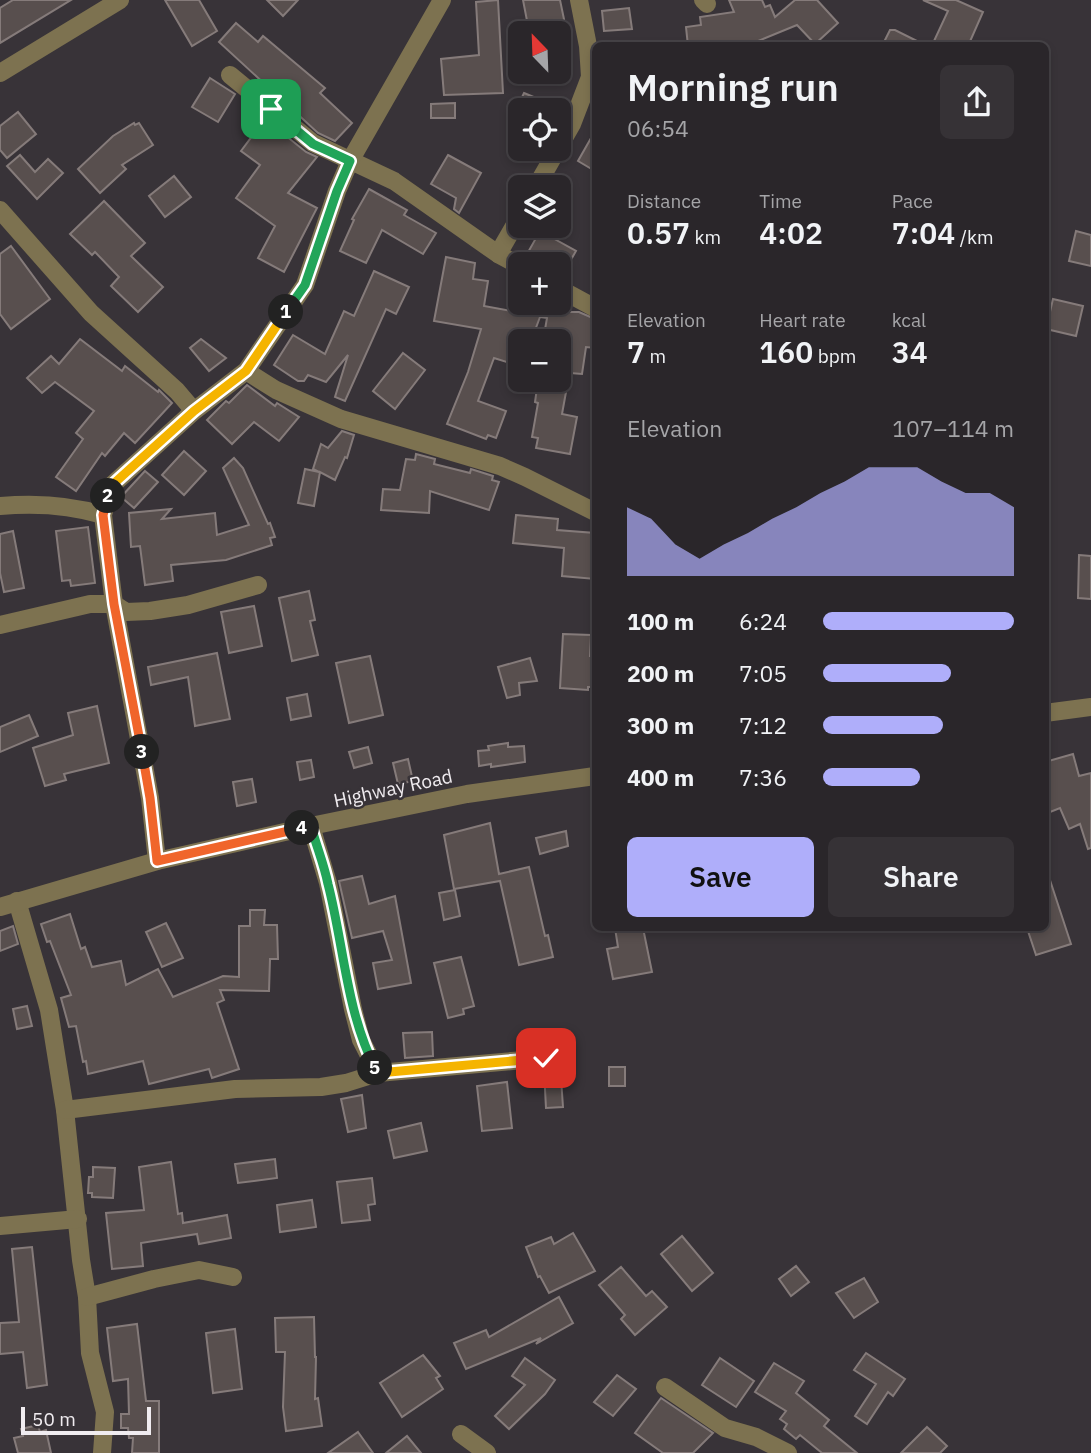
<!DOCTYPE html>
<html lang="en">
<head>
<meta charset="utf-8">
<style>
	:root { --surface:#2a262a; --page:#363236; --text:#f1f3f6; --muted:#a5a5a8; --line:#464347; --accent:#afaefa }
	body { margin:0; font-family:"IBM Plex Sans",sans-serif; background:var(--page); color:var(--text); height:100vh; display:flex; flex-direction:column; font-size:26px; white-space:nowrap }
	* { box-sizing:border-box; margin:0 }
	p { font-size:23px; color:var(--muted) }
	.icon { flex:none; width:38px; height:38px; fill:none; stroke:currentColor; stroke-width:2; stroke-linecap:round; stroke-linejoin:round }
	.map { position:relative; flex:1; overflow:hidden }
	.drawer { position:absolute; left:592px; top:42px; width:457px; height:889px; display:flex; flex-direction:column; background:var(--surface); border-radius:10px; box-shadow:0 4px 10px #0003,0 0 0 2px var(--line) }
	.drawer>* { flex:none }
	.needle { width:46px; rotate:337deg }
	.fabs { position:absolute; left:508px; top:21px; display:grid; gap:14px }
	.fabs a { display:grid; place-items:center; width:63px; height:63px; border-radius:10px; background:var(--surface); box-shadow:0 4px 10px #0003,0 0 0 2px var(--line); font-size:35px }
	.scale { position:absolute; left:21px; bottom:18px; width:130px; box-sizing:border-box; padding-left:7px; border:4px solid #f0ecf0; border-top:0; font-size:19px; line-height:24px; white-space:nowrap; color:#f0ecf0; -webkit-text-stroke:5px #383338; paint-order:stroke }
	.pin { position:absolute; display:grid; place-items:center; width:60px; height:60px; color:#fff; margin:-30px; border-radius:14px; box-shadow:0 4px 10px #0006 }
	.km { position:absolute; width:35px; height:35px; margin:-18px; border-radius:50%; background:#222; color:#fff; font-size:19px; line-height:35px; text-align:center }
	.round { display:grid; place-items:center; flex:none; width:74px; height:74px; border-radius:10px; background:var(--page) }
	.summary { display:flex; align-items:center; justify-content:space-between; height:119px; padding:0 35px }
	h1 { font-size:38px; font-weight:600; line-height:52px }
	.stats { display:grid; grid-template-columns:repeat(3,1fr); gap:10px; height:119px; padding:7px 35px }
	.stats div { display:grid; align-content:center }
	.stats b { font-size:30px; font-weight:600 }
	.stats small { font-size:19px; font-weight:400 }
	.stats p { font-size:19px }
	.chart { height:196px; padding:14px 35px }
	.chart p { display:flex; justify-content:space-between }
	.chart svg { width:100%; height:126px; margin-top:7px; fill:var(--accent); opacity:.7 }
	.button { display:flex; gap:14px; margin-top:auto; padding:14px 35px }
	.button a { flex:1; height:80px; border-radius:10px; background:var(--accent); color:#111; font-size:28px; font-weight:600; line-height:80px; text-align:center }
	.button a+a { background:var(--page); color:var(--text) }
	ul { padding:0 35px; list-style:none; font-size:23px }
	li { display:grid; grid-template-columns:112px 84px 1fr; align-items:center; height:52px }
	li i { height:18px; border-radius:9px; background:var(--accent) }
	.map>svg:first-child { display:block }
	.building { fill:#584f4e; stroke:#857b7a; stroke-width:2 }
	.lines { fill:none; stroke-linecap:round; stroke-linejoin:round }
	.street { stroke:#7d7250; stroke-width:18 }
	.split-1-casing { stroke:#fff; stroke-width:14 }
	.split-2-casing { stroke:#fff; stroke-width:14 }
	.split-3-casing { stroke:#fff; stroke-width:14 }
	.split-4-casing { stroke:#fff; stroke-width:14 }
	.split-5-casing { stroke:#fff; stroke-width:14 }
	.split-6-casing { stroke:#fff; stroke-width:14 }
	.split-1 { stroke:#22a559; stroke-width:9 }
	.split-2 { stroke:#f5b400; stroke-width:9 }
	.split-3 { stroke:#f0652b; stroke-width:9 }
	.split-4 { stroke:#f0652b; stroke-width:9 }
	.split-5 { stroke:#22a559; stroke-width:9 }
	.split-6 { stroke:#f5b400; stroke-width:9 }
	.labels { text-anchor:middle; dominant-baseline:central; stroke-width:5; stroke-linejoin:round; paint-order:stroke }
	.street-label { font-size:19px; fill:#f0ecf0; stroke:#383338 }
</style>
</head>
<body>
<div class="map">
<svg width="1091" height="1453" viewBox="0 0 1091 1453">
	<rect width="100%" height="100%" fill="#383338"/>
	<!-- building -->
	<g class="building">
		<polygon points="13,0 71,0 0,43 0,8"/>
		<polygon points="165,0 199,0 217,31 192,46"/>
		<polygon points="267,0 298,0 283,16"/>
		<polygon points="498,0 503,93 444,95 441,59 479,55 476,2"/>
		<polygon points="523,0 560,0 565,24 529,31"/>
		<polygon points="729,0 762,0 765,7 770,5 775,17 795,0 817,0 838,23 815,44 797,25 746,46 688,46 686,27 701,25 700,17 734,12"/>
		<polygon points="923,0 956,0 983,12 968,46 944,46 934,41 948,11"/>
		<polygon points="629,8 632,29 604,31 602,11"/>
		<polygon points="236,23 258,42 263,36 325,88 320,93 352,123 335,141 318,133 219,42"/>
		<polygon points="890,30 895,30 927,46 882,46"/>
		<polygon points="210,78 235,94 218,122 192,107"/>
		<polygon points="524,93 565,110 516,110"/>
		<polygon points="455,103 455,118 431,118 431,104"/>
		<polygon points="18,112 36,134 7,158 0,150 0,126"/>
		<polygon points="265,119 306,152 317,157 288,193 317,208 284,272 258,258 275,226 236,198 260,165 241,151"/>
		<polygon points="134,123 135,125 139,123 153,145 122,165 126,169 100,193 78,169 113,136"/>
		<polygon points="595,131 595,171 578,161"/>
		<polygon points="20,155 35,172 48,159 63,173 37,199 7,166"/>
		<polygon points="448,155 481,173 459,213 454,209 456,198 431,184"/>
		<polygon points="174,176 191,197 165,217 149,196"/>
		<polygon points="369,189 407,210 404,215 436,233 423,254 382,230 366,263 340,251 354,220 352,219"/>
		<polygon points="104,201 145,243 131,256 163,287 138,312 111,286 119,277 95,252 92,255 70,234"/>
		<polygon points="540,231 576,251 561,277 558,277 558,264 545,264 527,254"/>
		<polygon points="1076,231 1091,235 1091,266 1069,261"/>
		<polygon points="11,246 50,299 11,329 0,314 0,254"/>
		<polygon points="446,257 475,263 473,279 488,281 484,306 517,312 512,310 512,303 561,303 564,304 564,312 579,312 595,319 595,348 586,347 582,374 558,372 558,341 543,341 547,318 540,317 531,341 516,342 510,363 494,358 478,401 506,411 496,438 488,435 486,439 447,424 468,372 481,329 434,321"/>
		<polygon points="374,271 409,287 396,314 386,309 345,401 335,397 348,355 326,382 308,375 304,381 298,381 274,365 293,335 325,354 344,311 354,316"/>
		<polygon points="1053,299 1083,306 1076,336 1046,329"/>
		<polygon points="80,339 122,371 125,366 158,392 159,390 172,403 135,443 124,433 105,456 102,453 76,491 56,477 83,439 76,433 94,411 55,382 42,393 27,378 51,356 59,364"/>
		<polygon points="201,339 226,358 209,371 190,348"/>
		<polygon points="403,353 425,370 395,409 373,391"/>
		<polygon points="247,385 275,406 277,403 299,417 279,441 254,422 232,444 207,420 226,401 229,403"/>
		<polygon points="537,388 566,392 562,414 577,417 570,454 536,448 538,438 532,437 538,403 535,402"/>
		<polygon points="342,431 354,435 347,458 345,457 335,480 320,472 314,506 298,503 305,469 319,472 313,469 321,444 328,448"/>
		<polygon points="184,451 206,471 184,495 162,475"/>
		<polygon points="416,454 435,459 434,464 470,473 471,469 493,476 492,480 499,482 489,510 430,491 429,513 381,510 383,489 400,490 406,459 415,460"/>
		<polygon points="234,458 243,468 268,524 270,523 275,537 270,538 272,545 226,560 171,565 173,581 145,585 140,546 131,547 129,513 171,509 162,519 215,513 217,535 249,525 223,468"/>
		<polygon points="145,471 158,482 134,508 121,497"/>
		<polygon points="516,515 558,519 557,530 595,533 595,579 562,576 564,548 513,543"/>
		<polygon points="88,527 95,583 71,586 70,580 62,581 56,531"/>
		<polygon points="13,531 24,588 4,592 0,573 0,534"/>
		<polygon points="1079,555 1091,556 1091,599 1078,598"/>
		<polygon points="309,591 315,620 310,621 318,655 292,661 279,598"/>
		<polygon points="254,606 262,646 229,653 221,612"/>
		<polygon points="563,634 591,635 590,656 595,656 595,687 588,687 588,690 560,688"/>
		<polygon points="217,653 230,719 195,726 188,677 151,685 148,667"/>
		<polygon points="370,656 383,715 349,723 336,663"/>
		<polygon points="530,658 537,681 519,683 520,695 507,698 498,667"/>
		<polygon points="307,694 311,716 291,720 287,698"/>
		<polygon points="97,706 109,763 64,774 66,780 45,786 33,748 73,735 68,713"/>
		<polygon points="29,715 38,736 0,752 0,727"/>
		<polygon points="508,743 508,747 524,746 525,762 491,767 491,764 479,766 478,751 489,750 488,746"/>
		<polygon points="368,747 372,763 354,768 349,752"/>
		<polygon points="1073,754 1079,776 1091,773 1091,848 1088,849 1080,824 1069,829 1060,808 1045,814 1045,762"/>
		<polygon points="408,759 413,781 398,784 393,763"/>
		<polygon points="311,760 314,777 300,780 297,762"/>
		<polygon points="252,779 256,802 237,806 233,782"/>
		<polygon points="490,823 499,874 529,867 545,936 548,935 553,957 519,965 500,881 454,889 444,835"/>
		<polygon points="566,831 568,846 540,854 536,838"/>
		<polygon points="1047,871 1071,944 1036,955 1027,928 1045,928 1045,872"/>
		<polygon points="362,876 369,904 395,896 411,983 378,989 373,963 392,960 383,931 352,938 339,881"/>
		<polygon points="455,890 460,916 444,920 439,893"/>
		<polygon points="250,910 265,910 264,925 277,925 278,959 270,959 269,991 220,990 224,1000 217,1003 239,1069 212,1078 209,1069 149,1084 143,1061 88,1074 86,1061 83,1062 76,1026 69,1027 61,998 71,995 50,941 47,942 41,924 70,914 81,949 85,947 92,967 121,961 126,985 158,969 173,997 223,976 239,977 239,926 250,926"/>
		<polygon points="166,923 183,958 162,967 146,932"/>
		<polygon points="13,926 18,944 0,951 0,931"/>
		<polygon points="615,928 643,928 652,972 613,979 607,949 618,947"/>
		<polygon points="461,957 474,1006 463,1009 464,1014 448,1018 434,963"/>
		<polygon points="27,1006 32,1026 17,1029 13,1009"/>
		<polygon points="432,1032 433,1056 405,1058 403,1033"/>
		<polygon points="560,1064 563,1107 546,1108 544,1070"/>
		<rect x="609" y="1067" width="16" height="19"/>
		<polygon points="507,1082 512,1128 482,1131 477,1086"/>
		<polygon points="362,1095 366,1128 348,1132 341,1099"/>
		<polygon points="421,1123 427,1151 394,1158 388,1131"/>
		<polygon points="275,1159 277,1178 238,1183 235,1164"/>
		<polygon points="171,1162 178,1214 182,1213 183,1223 227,1215 231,1238 199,1244 197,1234 141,1243 143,1266 112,1269 106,1213 144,1210 139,1167"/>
		<polygon points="93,1167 115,1168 113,1198 92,1197 92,1193 88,1193 89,1177 93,1177"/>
		<polygon points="372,1178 375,1204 368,1205 370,1220 342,1223 337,1182"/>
		<polygon points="312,1200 316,1227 280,1232 277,1205"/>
		<polygon points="573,1233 595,1271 549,1293 540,1276 538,1277 526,1247 551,1237 554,1244"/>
		<polygon points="682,1236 713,1273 692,1291 661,1254"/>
		<polygon points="32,1247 47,1385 27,1388 23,1352 0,1354 0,1323 19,1322 12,1249"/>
		<polygon points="796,1266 809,1282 791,1296 779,1279"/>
		<polygon points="621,1267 646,1296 652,1291 667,1307 635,1335 621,1319 625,1315 599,1285"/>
		<polygon points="864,1278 878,1302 854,1318 836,1293"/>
		<polygon points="559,1297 573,1323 536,1344 541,1338 466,1369 454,1343 486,1330 489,1337"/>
		<polygon points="314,1317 315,1357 316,1357 315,1399 318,1398 322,1426 286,1431 283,1407 285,1352 276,1352 275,1318"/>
		<polygon points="137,1324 146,1401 159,1401 159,1453 132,1453 133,1438 129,1438 128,1428 121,1428 121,1414 129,1414 128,1379 113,1381 107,1328"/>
		<polygon points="235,1329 242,1389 213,1393 206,1333"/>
		<polygon points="866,1353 905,1379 893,1396 888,1392 867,1424 855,1416 876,1384 854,1370"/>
		<polygon points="423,1355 440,1376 436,1378 443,1389 402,1417 380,1383"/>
		<polygon points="525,1358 555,1380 545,1394 509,1429 495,1416 525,1385 512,1376"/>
		<polygon points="720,1358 754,1381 736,1407 702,1385"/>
		<polygon points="774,1363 804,1381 796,1393 829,1420 824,1426 857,1453 822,1453 800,1435 796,1439 784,1429 787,1424 780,1419 786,1411 755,1392"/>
		<polygon points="617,1375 636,1389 613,1416 594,1402"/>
		<polygon points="661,1398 713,1433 693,1453 663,1453 635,1433"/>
		<polygon points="38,1425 40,1432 46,1430 51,1453 18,1453 14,1438 23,1436 21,1429"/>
		<polygon points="927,1427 947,1446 940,1453 901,1453"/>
		<polygon points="358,1432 373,1453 328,1453"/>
		<polygon points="407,1436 421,1453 386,1453"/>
	</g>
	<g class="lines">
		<!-- street -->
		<g class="street">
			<polyline points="703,0 707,4"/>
			<polyline points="0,73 120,0"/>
			<polyline points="230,75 313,143 394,181 498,254 520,266"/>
			<polyline points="536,187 572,124 590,77 588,46 579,0"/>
			<polyline points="0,210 91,313 177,391 194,411"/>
			<polyline points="498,254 520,216"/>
			<polyline points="558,288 595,308"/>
			<polyline points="246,371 276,390 341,419 500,466 525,477 595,512"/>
			<path d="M0 506C34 503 70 505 103 515"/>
			<polyline points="0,625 90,604 114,604 126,612 150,611 188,605 258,585"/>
			<polyline points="1045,713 1091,707"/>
			<polyline points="311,826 328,883 353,1009 361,1040 378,1073"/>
			<polyline points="157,861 150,798 114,604 103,515 110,487 194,411 246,371 305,285 337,191 350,161 442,0"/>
			<polyline points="17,901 49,1010 65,1110 81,1260 87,1297 90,1353 105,1412 102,1453"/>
			<polyline points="0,907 157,861 311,826 467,794 595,776"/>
			<polyline points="65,1110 235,1089 321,1087 346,1083 378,1073 546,1058"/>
			<polyline points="0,1226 78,1219"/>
			<polyline points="87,1297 154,1279 199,1270 233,1277"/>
			<polyline points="665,1387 725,1428 756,1437 788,1453"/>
			<polyline points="461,1434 487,1453"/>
		</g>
	</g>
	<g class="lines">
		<defs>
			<polyline id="split-1" points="271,109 313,144 350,161 337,191 305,285 286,312"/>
			<polyline id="split-2" points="108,496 110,487 194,411 246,371 286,312"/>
			<polyline id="split-3" points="108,496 103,515 114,604 142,752"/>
			<polyline id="split-4" points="142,752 150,798 157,861 302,828"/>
			<path id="split-5" d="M302 828 311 826C316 845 324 864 328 884 344 946 346 1010 375 1068"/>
			<polyline id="split-6" points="375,1068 378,1073 546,1058"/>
		</defs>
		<!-- split-1 casing -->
		<use href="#split-1" class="split-1-casing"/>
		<!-- split-2 casing -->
		<use href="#split-2" class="split-2-casing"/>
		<!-- split-3 casing -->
		<use href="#split-3" class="split-3-casing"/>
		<!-- split-4 casing -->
		<use href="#split-4" class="split-4-casing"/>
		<!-- split-5 casing -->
		<use href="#split-5" class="split-5-casing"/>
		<!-- split-6 casing -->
		<use href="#split-6" class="split-6-casing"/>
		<!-- split-1 -->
		<use href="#split-1" class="split-1"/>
		<!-- split-2 -->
		<use href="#split-2" class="split-2"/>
		<!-- split-3 -->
		<use href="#split-3" class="split-3"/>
		<!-- split-4 -->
		<use href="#split-4" class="split-4"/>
		<!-- split-5 -->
		<use href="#split-5" class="split-5"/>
		<!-- split-6 -->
		<use href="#split-6" class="split-6"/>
	</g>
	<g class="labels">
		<!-- street labels -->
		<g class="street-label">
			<text transform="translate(393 788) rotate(-12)">Highway Road</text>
		</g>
	</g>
</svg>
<div class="fabs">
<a><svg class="needle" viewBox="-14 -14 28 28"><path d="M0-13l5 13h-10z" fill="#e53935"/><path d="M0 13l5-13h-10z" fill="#a5a5a8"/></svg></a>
<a><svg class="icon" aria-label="locate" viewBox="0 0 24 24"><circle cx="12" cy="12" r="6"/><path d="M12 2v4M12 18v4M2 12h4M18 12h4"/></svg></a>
<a><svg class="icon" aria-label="layers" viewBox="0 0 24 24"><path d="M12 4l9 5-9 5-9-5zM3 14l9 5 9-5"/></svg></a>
<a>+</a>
<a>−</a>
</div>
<div class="scale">50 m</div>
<div class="pin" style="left:271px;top:109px;background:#1e9e55"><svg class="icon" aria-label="arrive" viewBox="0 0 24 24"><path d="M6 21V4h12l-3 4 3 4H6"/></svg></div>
<div class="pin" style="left:546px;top:1058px;background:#d93025"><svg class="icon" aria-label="check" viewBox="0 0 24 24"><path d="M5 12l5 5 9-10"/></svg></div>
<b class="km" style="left:286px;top:312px">1</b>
<b class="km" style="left:108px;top:496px">2</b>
<b class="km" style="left:142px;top:752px">3</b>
<b class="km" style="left:302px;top:828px">4</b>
<b class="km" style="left:375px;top:1068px">5</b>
<section class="drawer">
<div class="summary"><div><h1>Morning run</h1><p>06:54</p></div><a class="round"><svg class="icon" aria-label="share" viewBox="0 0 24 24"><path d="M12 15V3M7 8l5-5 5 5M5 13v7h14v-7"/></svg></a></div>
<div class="stats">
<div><p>Distance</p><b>0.57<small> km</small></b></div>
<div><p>Time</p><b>4:02</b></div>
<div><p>Pace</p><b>7:04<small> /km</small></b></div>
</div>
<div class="stats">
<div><p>Elevation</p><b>7<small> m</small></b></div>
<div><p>Heart rate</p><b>160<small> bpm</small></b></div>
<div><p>kcal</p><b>34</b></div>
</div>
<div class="chart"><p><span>Elevation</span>107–114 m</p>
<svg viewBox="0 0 160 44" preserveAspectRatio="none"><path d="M0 44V20L10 24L20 33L30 38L40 33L50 29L60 24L70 20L80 15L90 11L100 6L110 6L120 6L130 11L140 15L150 15L160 20V44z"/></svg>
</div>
<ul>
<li><b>100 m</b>6:24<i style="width:100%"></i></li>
<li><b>200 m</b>7:05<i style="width:67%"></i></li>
<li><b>300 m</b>7:12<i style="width:63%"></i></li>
<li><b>400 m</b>7:36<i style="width:51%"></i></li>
</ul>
<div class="button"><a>Save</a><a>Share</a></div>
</section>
</div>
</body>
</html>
